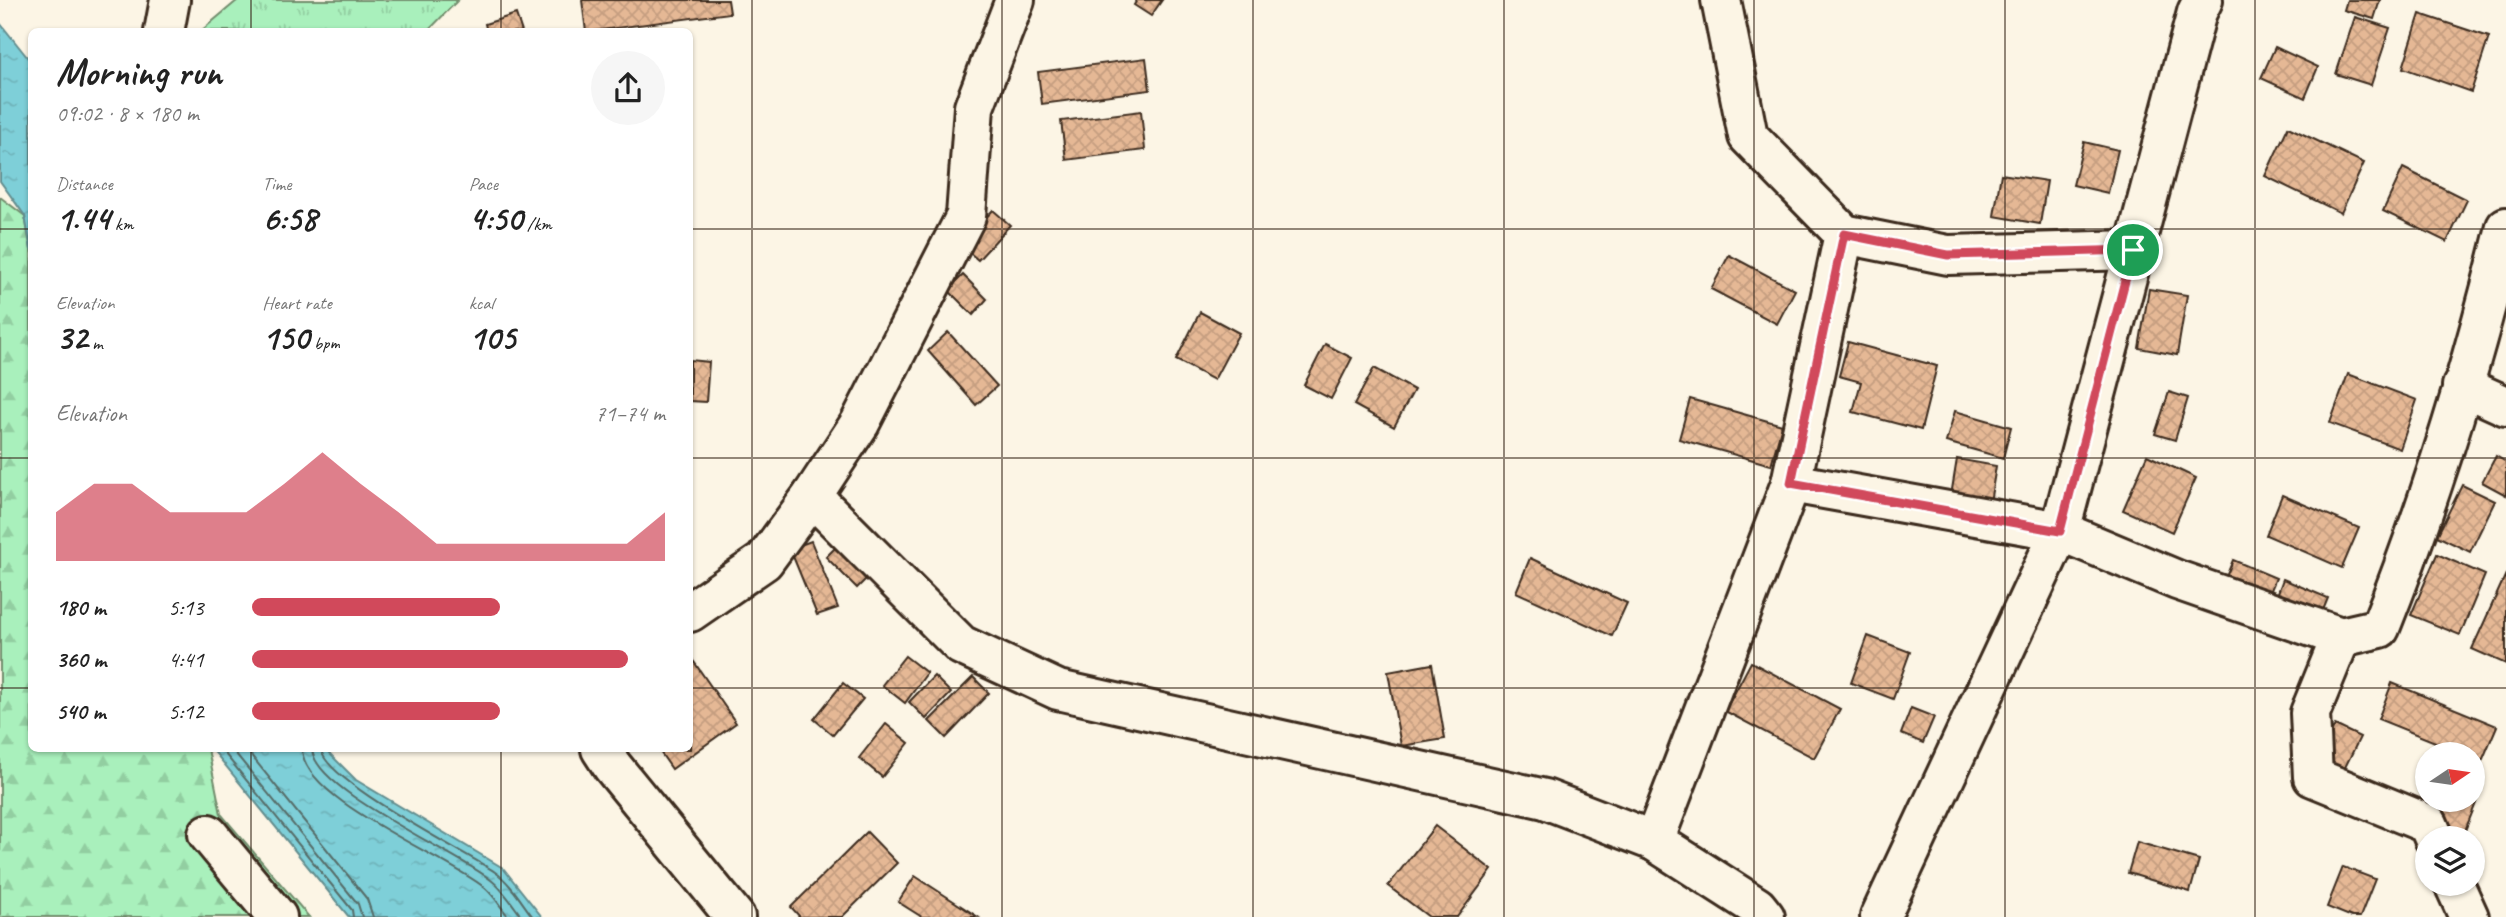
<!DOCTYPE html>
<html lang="en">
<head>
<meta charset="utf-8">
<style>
	:root { --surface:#fff; --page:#f6f6f6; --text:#222; --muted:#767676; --accent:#d1495b }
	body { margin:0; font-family:Caveat,sans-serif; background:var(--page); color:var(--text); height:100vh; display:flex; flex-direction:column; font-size:26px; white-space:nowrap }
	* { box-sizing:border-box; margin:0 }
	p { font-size:23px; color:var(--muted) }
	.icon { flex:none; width:38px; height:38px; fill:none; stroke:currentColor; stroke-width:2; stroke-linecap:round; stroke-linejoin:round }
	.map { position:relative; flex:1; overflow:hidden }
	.drawer { position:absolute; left:28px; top:28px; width:665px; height:724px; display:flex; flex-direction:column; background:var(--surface); border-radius:10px; box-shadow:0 2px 5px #0004 }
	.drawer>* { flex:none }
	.needle { width:46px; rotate:77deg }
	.controls { position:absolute; left:2415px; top:742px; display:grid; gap:14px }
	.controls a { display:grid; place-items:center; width:70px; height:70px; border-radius:50%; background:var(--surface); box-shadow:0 2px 5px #0004; font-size:35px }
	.pin { position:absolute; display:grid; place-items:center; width:60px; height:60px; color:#fff; margin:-30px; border:4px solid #fff; border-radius:50%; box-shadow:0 2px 7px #0007 }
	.round { display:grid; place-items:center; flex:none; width:74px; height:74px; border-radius:37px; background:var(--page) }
	.summary { display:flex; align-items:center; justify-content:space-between; height:119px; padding:0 28px }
	h1 { font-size:38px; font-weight:700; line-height:52px }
	.stats { display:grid; grid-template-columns:repeat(3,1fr); gap:10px; height:119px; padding:7px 28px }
	.stats div { display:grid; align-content:center }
	.stats b { font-size:35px; font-weight:700 }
	.stats small { font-size:19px; font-weight:400 }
	.stats p { font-size:19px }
	.chart { height:196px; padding:14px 28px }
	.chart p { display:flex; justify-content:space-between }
	.chart svg { width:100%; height:126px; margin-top:7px; fill:var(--accent); opacity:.7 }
	ul { padding:0 28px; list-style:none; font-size:23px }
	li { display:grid; grid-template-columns:112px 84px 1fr; align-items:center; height:52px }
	li i { height:18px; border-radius:9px; background:var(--accent) }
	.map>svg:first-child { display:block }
	.grass { fill:url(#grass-tufts); stroke:#728d6d; stroke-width:2 }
	.forest { fill:url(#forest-firs); stroke:#728d6d; stroke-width:2 }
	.water { fill:url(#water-ripples); stroke:#638d8e; stroke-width:2 }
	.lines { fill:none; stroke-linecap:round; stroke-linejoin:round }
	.shore { stroke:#566c68; stroke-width:2 }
	.building { fill:url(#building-cross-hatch); stroke:#3b2a1e; stroke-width:2 }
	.minor-casing { stroke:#3b2a1e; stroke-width:44 }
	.minor { stroke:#fcf5e5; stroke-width:38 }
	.route-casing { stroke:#fff; stroke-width:14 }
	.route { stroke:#d1495b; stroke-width:9 }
	.grid { fill:none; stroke:#3b2a1e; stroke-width:2; stroke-opacity:0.55 }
</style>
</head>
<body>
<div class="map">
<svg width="2506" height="917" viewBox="0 0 2506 917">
	<defs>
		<pattern id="grass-tufts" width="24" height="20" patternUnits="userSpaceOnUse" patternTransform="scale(1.75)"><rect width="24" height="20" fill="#a9f0bc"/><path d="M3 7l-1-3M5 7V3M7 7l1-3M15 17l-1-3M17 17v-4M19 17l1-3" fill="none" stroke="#92cea1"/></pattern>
		<pattern id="forest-firs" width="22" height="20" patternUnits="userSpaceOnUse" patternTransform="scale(1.75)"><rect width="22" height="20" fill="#a9f0bc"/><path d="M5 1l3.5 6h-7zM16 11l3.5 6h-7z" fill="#92cea1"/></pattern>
		<pattern id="water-ripples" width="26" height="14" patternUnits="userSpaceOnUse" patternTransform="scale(1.75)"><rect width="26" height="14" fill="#7ecfd8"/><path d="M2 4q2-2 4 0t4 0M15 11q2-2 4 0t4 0" fill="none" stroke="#6eb2b9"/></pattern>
		<pattern id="building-cross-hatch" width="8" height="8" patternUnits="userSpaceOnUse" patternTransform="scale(1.75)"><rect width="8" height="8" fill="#e5b895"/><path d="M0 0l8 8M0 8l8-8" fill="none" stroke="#c59e80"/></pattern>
	</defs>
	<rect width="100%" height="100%" fill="#fcf5e5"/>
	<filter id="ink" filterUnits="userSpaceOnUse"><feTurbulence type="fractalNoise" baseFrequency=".0143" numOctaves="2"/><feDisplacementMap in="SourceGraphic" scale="14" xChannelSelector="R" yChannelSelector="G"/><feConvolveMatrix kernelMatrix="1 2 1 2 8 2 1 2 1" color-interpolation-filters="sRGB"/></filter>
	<g filter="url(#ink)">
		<!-- grass -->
		<polygon class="grass" points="238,0 458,0 428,31 201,31"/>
		<!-- forest -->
		<polygon class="forest" points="0,197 25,216 31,250 32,749 208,749 221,814 309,917 0,917"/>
		<!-- water -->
		<g class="water">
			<polygon points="0,23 31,62 31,250 25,216 0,181"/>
			<polygon points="212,749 325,749 356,780 503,868 542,917 349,917"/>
		</g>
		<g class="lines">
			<!-- shore -->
			<g class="shore">
				<polyline points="221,749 352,910 353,917"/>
				<polyline points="232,749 358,904 362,917"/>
				<polyline points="246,749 367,899 373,917"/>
				<path d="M302 749C303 801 447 856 485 888 494 895 501 908 509 917"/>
				<path d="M312 749C314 791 457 852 491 880 503 889 513 905 522 917"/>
				<path d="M321 749C324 781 464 851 495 872 510 882 522 903 533 917"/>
			</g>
		</g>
		<!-- building -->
		<g class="building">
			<polygon points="582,0 728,0 730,13 586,32"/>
			<polygon points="1137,0 1162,0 1151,16 1134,5"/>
			<polygon points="2347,0 2380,0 2374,19 2344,10"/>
			<polygon points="516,14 522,32 487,32 485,24"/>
			<polygon points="2420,14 2489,37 2471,92 2403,68"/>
			<polygon points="2355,17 2390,28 2371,85 2336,74"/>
			<polygon points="2275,47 2318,67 2305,98 2261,78"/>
			<polygon points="1146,58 1150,90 1042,104 1038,72"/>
			<polygon points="1141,111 1145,150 1066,160 1061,121"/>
			<polygon points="2288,127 2364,163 2341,213 2265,176"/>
			<polygon points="2084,142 2118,150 2108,193 2073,185"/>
			<polygon points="2403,168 2467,200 2447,242 2383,211"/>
			<polygon points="2001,174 2047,181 2040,224 1994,216"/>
			<polygon points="993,210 1010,225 978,260 961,245"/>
			<polygon points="1729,255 1795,290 1777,324 1711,289"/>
			<polygon points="963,275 987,299 973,315 948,290"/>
			<polygon points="2149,289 2187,295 2177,355 2139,348"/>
			<polygon points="1200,312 1239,333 1214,380 1176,360"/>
			<polygon points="948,332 997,386 976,405 928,351"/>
			<polygon points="1848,342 1937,366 1921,430 1853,412 1861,382 1839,376"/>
			<polygon points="1325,344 1352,358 1331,399 1304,385"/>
			<polygon points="690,360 709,362 706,402 690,401"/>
			<polygon points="1374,368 1414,390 1394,427 1354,405"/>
			<polygon points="2348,374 2417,400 2400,449 2330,423"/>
			<polygon points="2169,392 2188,398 2175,440 2155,434"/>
			<polygon points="1690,399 1782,425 1771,465 1679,439"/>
			<polygon points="1955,411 2011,427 2003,458 1946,442"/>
			<polygon points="2147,455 2196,478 2172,532 2123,510"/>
			<polygon points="2496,456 2506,462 2506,495 2482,482"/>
			<polygon points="1957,459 1996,466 1988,515 1949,508"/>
			<polygon points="2462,485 2495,501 2470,552 2437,536"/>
			<polygon points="2282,495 2359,528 2342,568 2266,535"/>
			<polygon points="846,537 877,568 857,588 826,557"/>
			<polygon points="811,541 838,608 817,615 790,549"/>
			<polygon points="2437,554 2485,575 2460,635 2411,615"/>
			<polygon points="1530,558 1627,603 1612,636 1516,592"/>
			<polygon points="2233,560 2276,578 2266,602 2223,584"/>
			<polygon points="2506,574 2506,664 2472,649"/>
			<polygon points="2283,579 2328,598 2317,625 2273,606"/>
			<polygon points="1868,636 1910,652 1893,699 1851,683"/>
			<polygon points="690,656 736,723 672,769 658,749 690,749"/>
			<polygon points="905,656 927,673 905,703 882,685"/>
			<polygon points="1751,662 1840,709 1814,758 1725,711"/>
			<polygon points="1432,664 1445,739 1401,746 1388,672"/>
			<polygon points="934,676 951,693 926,719 909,702"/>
			<polygon points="973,677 989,693 946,738 929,721"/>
			<polygon points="843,683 863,699 833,735 814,719"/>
			<polygon points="2392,683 2497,726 2482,761 2473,758 2473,754 2465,754 2378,719"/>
			<polygon points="1911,708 1934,717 1923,743 1901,734"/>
			<polygon points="886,724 909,743 882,777 859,758"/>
			<polygon points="2335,725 2360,737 2330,798 2306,786"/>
			<polygon points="2473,796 2478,798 2462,838 2427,838 2423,841 2439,800 2473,800"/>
			<polygon points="1435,826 1492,870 1457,917 1429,917 1388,886"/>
			<polygon points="867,832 897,863 842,917 800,917 791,907"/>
			<polygon points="2137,842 2199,860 2190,892 2128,873"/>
			<polygon points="2343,867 2375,879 2360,917 2352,917 2327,907"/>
			<polygon points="915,876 978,917 922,917 898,902"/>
		</g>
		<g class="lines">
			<defs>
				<g id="minor">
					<polyline points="1721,0 1748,136 1844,234 1948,255 2133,250"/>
					<polyline points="164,32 170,0"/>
					<polyline points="2462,386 2506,406"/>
					<polyline points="1791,483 2060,531 2177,580 2341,637 2310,713 2313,777 2428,824 2434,838"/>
					<polyline points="812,496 961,645 1058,690 1545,799 1654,841 1757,907 1765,917"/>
					<polyline points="690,612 764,561 812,496 860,423 966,216 974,107 1015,0"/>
					<path d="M2341 637 2380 628C2432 498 2473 363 2506 227"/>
					<polyline points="601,749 612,766 735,917"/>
					<polyline points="208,834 277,917"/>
					<polyline points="1654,841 1791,483 1844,234"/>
					<polyline points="2454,884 2469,917"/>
					<polyline points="1880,917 2060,531 2197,12 2203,0"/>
				</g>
			</defs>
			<!-- minor casing -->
			<use href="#minor" class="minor-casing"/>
			<!-- minor -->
			<use href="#minor" class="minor"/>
		</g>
	</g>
	<g class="lines" filter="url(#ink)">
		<defs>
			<polygon id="route" points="1844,234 1948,255 2133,250 2060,531 1791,483"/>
		</defs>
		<!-- route casing -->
		<use href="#route" class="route-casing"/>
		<!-- route -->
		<use href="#route" class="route"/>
	</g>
	<!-- grid -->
	<path class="grid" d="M251 0V32M501 0V32M752 0V917M1002 0V917M1253 0V917M1504 0V917M1754 0V917M2005 0V917M2255 0V917M0 229H32M690 229H2506M0 458H32M690 458H2506M0 688H32M690 688H2506M251 749V917M501 749V917"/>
</svg>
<div class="controls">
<a><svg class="needle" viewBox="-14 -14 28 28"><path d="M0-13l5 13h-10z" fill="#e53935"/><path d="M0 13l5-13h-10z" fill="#767676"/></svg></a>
<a><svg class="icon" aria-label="layers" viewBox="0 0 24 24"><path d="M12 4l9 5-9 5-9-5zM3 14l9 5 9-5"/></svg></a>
</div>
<div class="pin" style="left:2133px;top:250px;background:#1e9e55"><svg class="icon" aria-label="arrive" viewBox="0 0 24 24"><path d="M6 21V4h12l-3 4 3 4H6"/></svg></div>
<section class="drawer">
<div class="summary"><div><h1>Morning run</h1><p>09:02 · 8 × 180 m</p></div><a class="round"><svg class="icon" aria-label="share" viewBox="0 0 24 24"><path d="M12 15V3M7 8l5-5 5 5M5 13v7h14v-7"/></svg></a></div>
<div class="stats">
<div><p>Distance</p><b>1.44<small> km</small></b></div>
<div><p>Time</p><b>6:58</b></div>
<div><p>Pace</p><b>4:50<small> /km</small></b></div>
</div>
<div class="stats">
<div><p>Elevation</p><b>32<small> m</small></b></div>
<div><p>Heart rate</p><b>150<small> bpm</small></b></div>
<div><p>kcal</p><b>105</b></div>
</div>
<div class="chart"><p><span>Elevation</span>71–74 m</p>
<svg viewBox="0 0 160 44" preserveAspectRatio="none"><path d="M0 44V27L10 17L20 17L30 27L40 27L50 27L60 17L70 6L80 17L90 27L100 38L110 38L120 38L130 38L140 38L150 38L160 27V44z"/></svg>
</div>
<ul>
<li><b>180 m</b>5:13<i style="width:60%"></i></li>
<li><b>360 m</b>4:41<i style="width:91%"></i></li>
<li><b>540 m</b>5:12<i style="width:60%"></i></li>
</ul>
</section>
</div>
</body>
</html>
